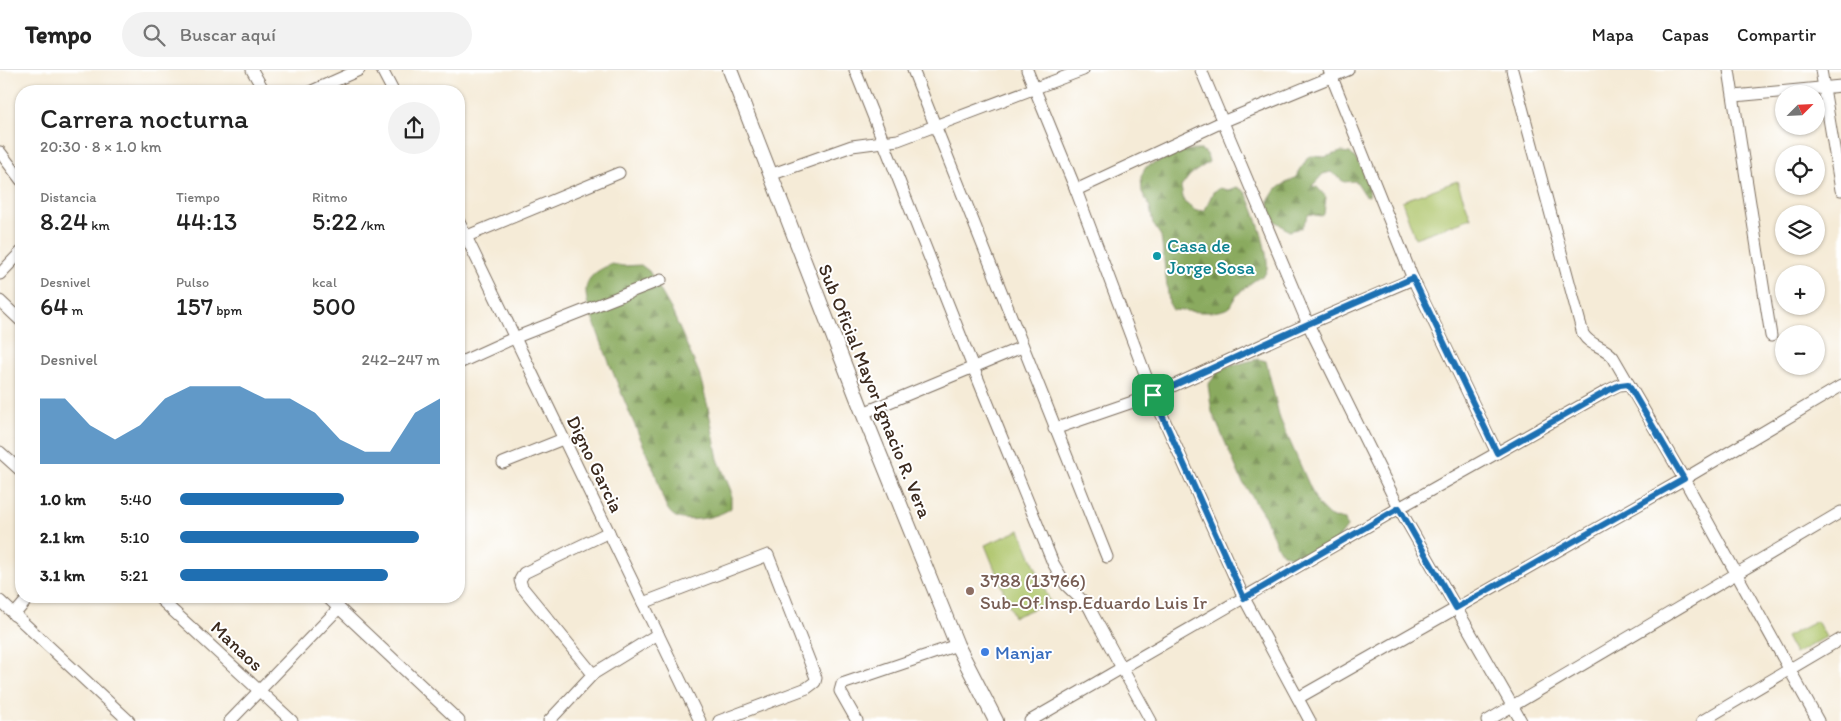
<!DOCTYPE html>
<html lang="es">
<head>
<meta charset="utf-8">
<style>
	:root { --surface:#fff; --page:#f2f2f2; --text:#222; --muted:#767676; --line:#e0e0e0; --accent:#1f6fb2 }
	body { margin:0; font-family:Itim,sans-serif; background:var(--page); color:var(--text); height:100vh; display:flex; flex-direction:column; font-size:19px; white-space:nowrap }
	* { box-sizing:border-box; margin:0 }
	p { font-size:16px; color:var(--muted) }
	.icon { flex:none; width:28px; height:28px; fill:none; stroke:currentColor; stroke-width:2; stroke-linecap:round; stroke-linejoin:round }
	.map { position:relative; flex:1; overflow:hidden }
	.panel { position:absolute; left:15px; top:15px; width:450px; height:518px; display:flex; flex-direction:column; background:var(--surface); border-radius:20px; box-shadow:0 1px 4px #0004 }
	.panel>* { flex:none }
	.needle { width:32px; rotate:66deg }
	.buttons { position:absolute; left:1775px; top:15px; display:grid; gap:10px }
	.buttons a { display:grid; place-items:center; width:50px; height:50px; border-radius:50%; background:var(--surface); box-shadow:0 1px 4px #0004; font-size:25px }
	.pin { position:absolute; display:grid; place-items:center; width:42px; height:42px; color:#fff; margin:-21px; border-radius:10px; box-shadow:0 2px 8px #0006 }
	.round { display:grid; place-items:center; flex:none; width:52px; height:52px; border-radius:26px; background:var(--page) }
	.head { display:flex; align-items:center; justify-content:space-between; height:85px; padding:0 25px }
	h1 { font-size:28px; font-weight:600; line-height:38px }
	.stats { display:grid; grid-template-columns:repeat(3,1fr); gap:8px; height:85px; padding:5px 25px }
	.stats div { display:grid; align-content:center }
	.stats b { font-size:25px; font-weight:600 }
	.stats small { font-size:14px; font-weight:400 }
	.stats p { font-size:14px }
	.chart { height:140px; padding:10px 25px }
	.chart p { display:flex; justify-content:space-between }
	.chart svg { width:100%; height:90px; margin-top:5px; fill:var(--accent); opacity:.7 }
	ul { padding:0 25px; list-style:none; font-size:16px }
	li { display:grid; grid-template-columns:80px 60px 1fr; align-items:center; height:38px }
	li i { height:12px; border-radius:6px; background:var(--accent) }
	header { display:flex; align-items:center; gap:30px; box-sizing:border-box; height:70px; padding:0 25px; background:var(--surface); border-bottom:1px solid var(--line) }
	header strong { font-size:24px }
	nav { display:flex; gap:28px; margin-inline-start:auto; font-size:18px }
	.search { width:350px; height:45px; background:var(--page); display:flex; align-items:center; gap:12px; box-sizing:border-box; padding:0 18px; border-radius:28px; color:var(--muted); font-size:19px }
	.map>svg:first-child { display:block }
	.forest { fill:url(#forest-firs); stroke:#626a3e }
	.pitch { fill:#aec56a; stroke:#747844 }
	.lines { fill:none; stroke-linecap:round; stroke-linejoin:round }
	.minor-casing { stroke:#7c6e5f; stroke-width:13 }
	.tertiary-casing { stroke:#7c6e5f; stroke-width:16 }
	.minor { stroke:#fff; stroke-width:11 }
	.tertiary { stroke:#fff; stroke-width:14 }
	.route-casing { stroke:#fff; stroke-width:10 }
	.route { stroke:#1f6fb2; stroke-width:6 }
	.culture-dot { fill:#0f9aa8; stroke:#fff; stroke-width:2 }
	.education-dot { fill:#8d6e63; stroke:#fff; stroke-width:2 }
	.shop-dot { fill:#3f7fe0; stroke:#fff; stroke-width:2 }
	.labels { text-anchor:middle; dominant-baseline:central; stroke-width:4; stroke-linejoin:round; paint-order:stroke }
	.culture-label { font-size:19px; fill:#0d838f; stroke:#fff; text-anchor:start }
	.street-label { font-size:19px; fill:#3b2a1e; stroke:#fff }
	.education-label { font-size:19px; fill:#785e54; stroke:#fff; text-anchor:start }
	.shop-label { font-size:19px; fill:#366cbe; stroke:#fff; text-anchor:start }
</style>
</head>
<body>
<header>
<strong>Tempo</strong>
<div class="search"><svg class="icon" aria-label="search" viewBox="0 0 24 24"><circle cx="10" cy="10" r="6"/><path d="M15 15l6 6"/></svg>Buscar aquí</div>
<nav><a>Mapa</a><a>Capas</a><a>Compartir</a></nav>
</header>
<div class="map">
<svg width="1841" height="651" viewBox="0 0 1841 651">
	<defs>
		<pattern id="forest-firs" width="22" height="20" patternUnits="userSpaceOnUse" patternTransform="scale(1.25)"><rect width="22" height="20" fill="#8aaa5e"/><path d="M5 1l3.5 6h-7zM16 11l3.5 6h-7z" fill="#728b4d"/></pattern>
	</defs>
	<rect width="100%" height="100%" fill="#fff"/>
	<filter id="ink" filterUnits="userSpaceOnUse"><feTurbulence type="fractalNoise" baseFrequency=".02" numOctaves="2"/><feDisplacementMap in="SourceGraphic" scale="10" xChannelSelector="R" yChannelSelector="G"/><feConvolveMatrix kernelMatrix="1 2 1 2 8 2 1 2 1" color-interpolation-filters="sRGB"/></filter>
	<filter id="wash" filterUnits="userSpaceOnUse"><feTurbulence type="fractalNoise" baseFrequency=".0096" numOctaves="4" result="noise"/><feDisplacementMap in="SourceGraphic" scale="20" xChannelSelector="R" yChannelSelector="G"/><feGaussianBlur stdDeviation="1.12" result="paint"/><feColorMatrix in="noise" values="0 0 0 0 0 0 0 0 0 0 0 0 0 0 0 0 0 1.4 0 .05"/><feComposite in="paint" operator="in"/></filter>
	<g filter="url(#wash)">
		<rect width="100%" height="100%" fill="#f5ebd7"/>
		<!-- forest -->
		<g class="forest">
			<path d="M1184 80H1201L1207 84 1209 92 1190 105 1181 117 1184 132 1196 141 1205 140 1213 122 1220 118 1228 120 1237 117C1240 119 1244 120 1246 123 1253 135 1274 194 1265 204 1263 206 1258 208 1255 210 1244 218 1235 225 1229 238 1212 245 1192 241 1173 240L1169 233 1161 166 1153 154 1150 137 1142 122 1141 106 1146 97Z"/>
			<path d="M1341 82 1350 83C1361 93 1372 111 1369 126L1365 125 1356 111 1344 112 1331 102 1323 104 1312 116 1317 117 1326 127 1324 144 1321 146 1309 144 1301 158 1289 161 1275 151 1269 139V130L1276 119 1296 107 1308 87 1312 86 1325 87Z"/>
			<path d="M612 194 623 196 641 195 649 201 671 239 699 303 708 337 718 389 731 421V438C720 447 684 455 673 445 663 438 659 412 654 400 635 356 616 312 599 266 595 254 586 235 586 222 585 206 600 199 612 194Z"/>
			<polygon points="1258,289 1266,291 1280,349 1318,435 1329,446 1336,449 1336,448 1345,450 1347,457 1332,477 1316,485 1291,486 1283,484 1278,478 1265,447 1242,411 1212,342 1208,315 1218,302 1226,297"/>
		</g>
		<!-- pitch -->
		<g class="pitch">
			<polygon points="1457,111 1471,148 1415,168 1402,131"/>
			<polygon points="1020,460 1050,532 1014,547 985,475"/>
			<polygon points="1817,551 1826,567 1795,584 1786,567"/>
		</g>
	</g>
	<g filter="url(#ink)">
		<g class="lines">
			<defs>
				<g id="minor">
					<polyline points="252,0 264,21"/>
					<polyline points="382,0 393,21"/>
					<polyline points="855,0 973,297 1053,493 1066,515 1089,537 1093,545 1151,651"/>
					<polyline points="913,0 1107,487"/>
					<polyline points="1027,0 1076,120 1153,325 1244,528 1310,651"/>
					<polyline points="1201,0 1308,254 1399,438 1521,651"/>
					<polyline points="1329,0 1413,209 1497,383"/>
					<path d="M1512 0 1583 264C1591 277 1603 275 1613 287L1684 409 1818 651"/>
					<polyline points="1729,0 1771,266"/>
					<polyline points="1821,0 1841,120"/>
					<polyline points="312,21 359,0"/>
					<polyline points="1734,26 1841,16"/>
					<polyline points="0,82 21,110"/>
					<polyline points="770,105 852,76 898,70 1083,0"/>
					<polyline points="1076,120 1222,52 1348,0"/>
					<polyline points="459,152 700,651"/>
					<polyline points="460,169 619,103"/>
					<polyline points="0,204 21,182"/>
					<polyline points="0,231 21,251"/>
					<polyline points="459,293 514,268 661,210"/>
					<polyline points="863,343 1022,277"/>
					<polyline points="1054,359 1153,325 1308,254 1413,209"/>
					<polyline points="0,382 21,401"/>
					<polyline points="503,393 563,369"/>
					<polyline points="157,526 292,651"/>
					<polyline points="326,526 459,651"/>
					<polyline points="0,531 129,651"/>
					<polyline points="643,533 768,485 816,608 815,612 807,618 719,651"/>
					<polyline points="14,545 30,526"/>
					<polyline points="593,604 522,517 520,510 524,503 609,462"/>
					<polyline points="1298,628 1684,409 1841,316"/>
					<polyline points="230,651 339,538"/>
					<polyline points="549,651 593,604 658,564"/>
					<polyline points="857,651 840,621 842,614 957,575"/>
					<polyline points="1030,651 1399,438 1607,321 1619,315 1628,314"/>
					<polyline points="1487,651 1841,442"/>
					<polyline points="1702,651 1841,569"/>
				</g>
				<polyline id="tertiary" points="730,0 863,343 957,575 996,651"/>
			</defs>
			<!-- minor casing -->
			<use href="#minor" class="minor-casing"/>
			<!-- tertiary casing -->
			<use href="#tertiary" class="tertiary-casing"/>
			<!-- minor -->
			<use href="#minor" class="minor"/>
			<!-- tertiary -->
			<use href="#tertiary" class="tertiary"/>
		</g>
	</g>
	<g class="lines" filter="url(#ink)">
		<defs>
			<polygon id="route" points="1413,208 1497,383 1607,321 1620,315 1628,314 1684,409 1456,538 1399,438 1244,528 1153,325 1308,254"/>
		</defs>
		<!-- route casing -->
		<use href="#route" class="route-casing"/>
		<!-- route -->
		<use href="#route" class="route"/>
	</g>
	<!-- markers -->
	<circle class="culture-dot" cx="1157" cy="186" r="5"/>
	<circle class="education-dot" cx="970" cy="521" r="5"/>
	<circle class="shop-dot" cx="985" cy="582" r="5"/>
	<g class="labels">
		<!-- culture labels -->
		<g class="culture-label">
			<text x="1167" y="175">Casa de<tspan x="1167" dy="22">Jorge Sosa</tspan></text>
		</g>
		<!-- street labels -->
		<g class="street-label">
			<text transform="translate(875 321) rotate(68)">Sub Oficial Mayor Ignacio R. Vera</text>
			<text transform="translate(595 394) rotate(64)">Digno Garcia</text>
			<text transform="translate(237 576) rotate(43)">Manaos</text>
		</g>
		<!-- education labels -->
		<g class="education-label">
			<text x="980" y="510">3788 (13766)<tspan x="980" dy="22">Sub-Of.Insp.Eduardo Luis Ir</tspan></text>
		</g>
		<!-- shop labels -->
		<g class="shop-label">
			<text x="995" y="582">Manjar</text>
		</g>
	</g>
</svg>
<div class="buttons">
<a><svg class="needle" viewBox="-14 -14 28 28"><path d="M0-13l5 13h-10z" fill="#e53935"/><path d="M0 13l5-13h-10z" fill="#767676"/></svg></a>
<a><svg class="icon" aria-label="locate" viewBox="0 0 24 24"><circle cx="12" cy="12" r="6"/><path d="M12 2v4M12 18v4M2 12h4M18 12h4"/></svg></a>
<a><svg class="icon" aria-label="layers" viewBox="0 0 24 24"><path d="M12 4l9 5-9 5-9-5zM3 14l9 5 9-5"/></svg></a>
<a>+</a>
<a>−</a>
</div>
<div class="pin" style="left:1153px;top:325px;background:#1e9e55"><svg class="icon" aria-label="arrive" viewBox="0 0 24 24"><path d="M6 21V4h12l-3 4 3 4H6"/></svg></div>
<section class="panel">
<div class="head"><div><h1>Carrera nocturna</h1><p>20:30 · 8 × 1.0 km</p></div><a class="round"><svg class="icon" aria-label="share" viewBox="0 0 24 24"><path d="M12 15V3M7 8l5-5 5 5M5 13v7h14v-7"/></svg></a></div>
<div class="stats">
<div><p>Distancia</p><b>8.24<small> km</small></b></div>
<div><p>Tiempo</p><b>44:13</b></div>
<div><p>Ritmo</p><b>5:22<small> /km</small></b></div>
</div>
<div class="stats">
<div><p>Desnivel</p><b>64<small> m</small></b></div>
<div><p>Pulso</p><b>157<small> bpm</small></b></div>
<div><p>kcal</p><b>500</b></div>
</div>
<div class="chart"><p><span>Desnivel</span>242–247 m</p>
<svg viewBox="0 0 160 44" preserveAspectRatio="none"><path d="M0 44V12L10 12L20 25L30 32L40 25L50 12L60 6L70 6L80 6L90 12L100 12L110 19L120 32L130 38L140 38L150 19L160 12V44z"/></svg>
</div>
<ul>
<li><b>1.0 km</b>5:40<i style="width:63%"></i></li>
<li><b>2.1 km</b>5:10<i style="width:92%"></i></li>
<li><b>3.1 km</b>5:21<i style="width:80%"></i></li>
</ul>
</section>
</div>
</body>
</html>
